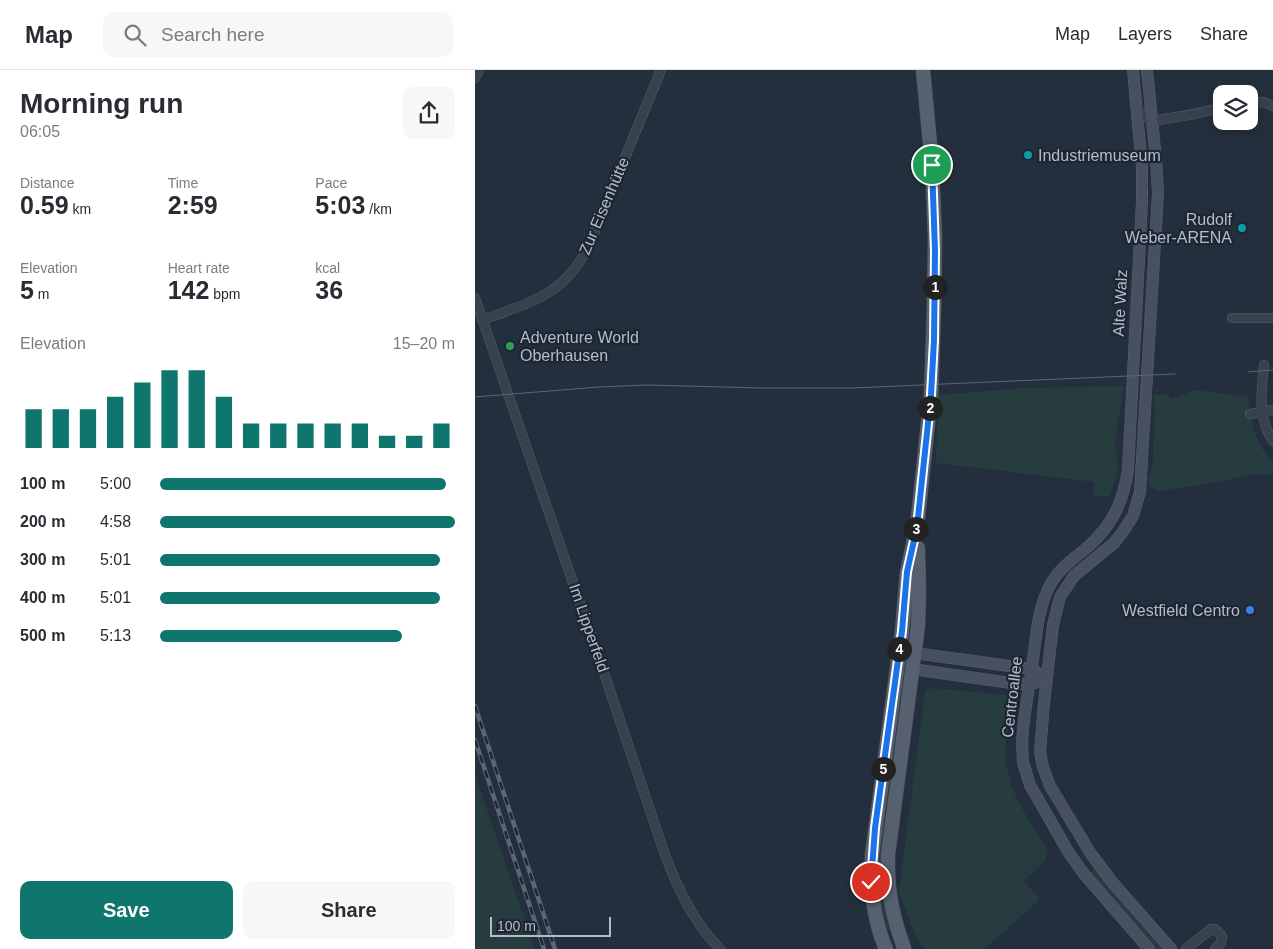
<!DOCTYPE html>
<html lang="en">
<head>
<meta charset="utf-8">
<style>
	:root { --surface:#fff; --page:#f7f7f7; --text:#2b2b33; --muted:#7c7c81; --line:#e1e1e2; --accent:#0f766e }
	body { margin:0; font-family:Arial,sans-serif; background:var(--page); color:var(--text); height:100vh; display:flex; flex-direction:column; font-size:19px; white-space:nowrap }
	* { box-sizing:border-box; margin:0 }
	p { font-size:16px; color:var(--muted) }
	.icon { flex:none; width:28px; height:28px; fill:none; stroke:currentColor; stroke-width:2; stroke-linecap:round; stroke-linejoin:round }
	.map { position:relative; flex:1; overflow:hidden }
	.sheet { display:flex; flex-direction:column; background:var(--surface); width:475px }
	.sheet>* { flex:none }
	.controls { position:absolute; left:738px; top:15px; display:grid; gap:10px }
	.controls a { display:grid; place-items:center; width:45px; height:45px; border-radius:10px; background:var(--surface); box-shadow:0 2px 12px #0003; font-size:25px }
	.scale { position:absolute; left:15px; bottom:12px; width:121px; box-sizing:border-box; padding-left:5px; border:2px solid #b4bcc9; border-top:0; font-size:14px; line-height:18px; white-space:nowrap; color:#b4bcc9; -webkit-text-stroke:4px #1d2633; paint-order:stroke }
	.pin { position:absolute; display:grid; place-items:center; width:42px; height:42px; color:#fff; margin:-21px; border:2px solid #fff; border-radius:50%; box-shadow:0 1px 5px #0007 }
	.km { position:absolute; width:25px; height:25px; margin:-12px; border-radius:50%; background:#222; color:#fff; font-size:14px; line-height:25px; text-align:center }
	.round { display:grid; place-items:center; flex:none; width:52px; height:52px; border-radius:10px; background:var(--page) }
	.overview { display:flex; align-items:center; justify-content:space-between; height:85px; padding:0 20px }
	h1 { font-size:28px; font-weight:800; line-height:38px }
	.figures { display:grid; grid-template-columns:repeat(3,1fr); gap:8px; height:85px; padding:5px 20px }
	.figures div { display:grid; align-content:center }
	.figures b { font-size:25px; font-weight:800 }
	.figures small { font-size:14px; font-weight:400 }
	.figures p { font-size:14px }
	.chart { height:140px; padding:10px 20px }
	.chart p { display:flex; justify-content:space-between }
	.chart svg { width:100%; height:90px; margin-top:5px; stroke:var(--accent); stroke-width:6 }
	.primary-button { display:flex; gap:10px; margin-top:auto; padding:10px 20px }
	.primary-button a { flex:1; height:58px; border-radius:10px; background:var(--accent); color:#fff; font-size:20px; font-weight:800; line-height:58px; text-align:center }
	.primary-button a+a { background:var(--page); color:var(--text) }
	ul { padding:0 20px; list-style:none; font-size:16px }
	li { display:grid; grid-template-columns:80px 60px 1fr; align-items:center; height:38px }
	li i { height:12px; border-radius:6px; background:var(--accent) }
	header { display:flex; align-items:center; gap:30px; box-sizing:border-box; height:70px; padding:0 25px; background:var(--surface); border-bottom:1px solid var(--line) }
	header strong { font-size:24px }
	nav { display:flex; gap:28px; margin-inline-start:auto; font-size:18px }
	.search { width:350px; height:45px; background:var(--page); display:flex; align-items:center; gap:12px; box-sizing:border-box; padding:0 18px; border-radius:10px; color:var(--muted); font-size:19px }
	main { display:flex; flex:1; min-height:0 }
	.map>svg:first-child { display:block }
	.green { fill:#263c3f }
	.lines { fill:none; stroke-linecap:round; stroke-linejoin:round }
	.street-casing { stroke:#565f6c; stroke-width:10 }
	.secondary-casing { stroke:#565f6c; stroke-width:12 }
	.primary-casing { stroke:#414a57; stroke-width:15 }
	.street { stroke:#38414e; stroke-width:9 }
	.secondary { stroke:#465061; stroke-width:11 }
	.primary { stroke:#56606e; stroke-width:14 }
	.tram { stroke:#5a6575; stroke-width:1 }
	.rail-casing { stroke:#5a6575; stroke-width:4.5 }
	.rail { stroke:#1d2633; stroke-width:2.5; stroke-dasharray:8; stroke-linecap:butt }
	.route-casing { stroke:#fff; stroke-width:10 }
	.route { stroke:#1a73e8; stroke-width:6 }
	.culture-dot { fill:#0f9aa8; stroke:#1d2633; stroke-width:2 }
	.leisure-dot { fill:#2e9e5b; stroke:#1d2633; stroke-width:2 }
	.shop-dot { fill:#3f7fe0; stroke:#1d2633; stroke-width:2 }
	.labels { text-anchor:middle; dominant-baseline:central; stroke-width:4.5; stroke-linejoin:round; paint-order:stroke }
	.poi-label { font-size:16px; fill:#b4bcc9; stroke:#1d2633; text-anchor:start }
	.street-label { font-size:16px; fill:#b4bcc9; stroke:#1d2633 }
</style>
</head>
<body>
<header>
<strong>Map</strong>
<div class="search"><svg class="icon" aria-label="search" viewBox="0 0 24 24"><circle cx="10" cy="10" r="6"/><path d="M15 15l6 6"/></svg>Search here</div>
<nav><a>Map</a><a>Layers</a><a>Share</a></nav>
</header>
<main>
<section class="sheet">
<div class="overview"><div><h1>Morning run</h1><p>06:05</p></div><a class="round"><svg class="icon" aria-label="share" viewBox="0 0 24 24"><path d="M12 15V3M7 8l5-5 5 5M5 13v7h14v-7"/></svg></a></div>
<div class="figures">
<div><p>Distance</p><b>0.59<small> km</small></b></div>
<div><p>Time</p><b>2:59</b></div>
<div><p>Pace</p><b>5:03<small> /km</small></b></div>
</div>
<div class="figures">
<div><p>Elevation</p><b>5<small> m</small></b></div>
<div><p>Heart rate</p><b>142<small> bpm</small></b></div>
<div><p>kcal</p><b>36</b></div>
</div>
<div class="chart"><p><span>Elevation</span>15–20 m</p>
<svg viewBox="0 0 160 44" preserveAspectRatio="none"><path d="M5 44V25M15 44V25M25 44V25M35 44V19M45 44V12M55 44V6M65 44V6M75 44V19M85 44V32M95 44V32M105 44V32M115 44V32M125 44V32M135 44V38M145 44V38M155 44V32"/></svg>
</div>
<ul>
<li><b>100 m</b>5:00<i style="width:97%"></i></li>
<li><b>200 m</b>4:58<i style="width:100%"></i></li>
<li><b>300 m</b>5:01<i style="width:95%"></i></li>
<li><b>400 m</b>5:01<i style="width:95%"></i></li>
<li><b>500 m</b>5:13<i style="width:82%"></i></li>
</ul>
<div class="primary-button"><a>Save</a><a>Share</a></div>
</section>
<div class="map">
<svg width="798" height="879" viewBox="0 0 798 879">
	<rect width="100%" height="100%" fill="#242f3e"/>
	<!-- green -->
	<g class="green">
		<polygon points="649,316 640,370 643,398 634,427 619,425 619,412 461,393 463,325 548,318"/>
		<path d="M720 320 773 327C776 350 779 375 798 391V404L772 405 739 413 682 421 675 416 672 409 677 400 680 341 678 325 693 324 696 329Z"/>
		<polygon points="431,597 411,769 419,859 409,861 401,806 425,605"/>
		<path d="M458 618 540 626C537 642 532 659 531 675 527 714 553 749 573 780L571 787 572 789 549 811 565 829 510 879H450L442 869 424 822 450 621Z"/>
		<polygon points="0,705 60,879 0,879"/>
		<polygon points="621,798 690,879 680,879 614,803"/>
	</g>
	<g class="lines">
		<defs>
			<g id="street">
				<polyline points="0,8 4,0"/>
				<polyline points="774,33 789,32 798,36"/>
				<polyline points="662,39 676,51 714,45 746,38"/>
				<path d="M0 228 126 594 190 785C203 819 219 853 245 879"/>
				<polyline points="757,248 798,248"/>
				<path d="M7 250C57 232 91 225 115 173L186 0"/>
				<path d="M789 295C786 320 783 350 798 371"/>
				<polyline points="775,344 798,340"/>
				<polyline points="711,879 736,859 740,859 747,866 746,873 740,879"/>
			</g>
			<g id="secondary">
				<path d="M658 0 667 98V131L653 400C648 432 638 454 614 476 601 487 587 496 578 510 562 535 561 570 557 598 553 623 548 649 547 674L548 692 555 715 594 783 609 804 674 879"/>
				<polyline points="672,0 681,90 683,123 665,422 658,446 647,463 639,473 599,506 585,527 578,555 569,633 565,682 568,697 575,716 616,784 638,813 696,879"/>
				<polyline points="439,583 557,599 563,603"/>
				<polyline points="437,599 543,614 560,613"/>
			</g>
			<g id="primary">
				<path d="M429 878C417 845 412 819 413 785L443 556 444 524 443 478"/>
				<path d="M411 879C398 849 395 818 397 785L427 561 432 502 442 457 456 325 459 239 460 168 457 95 448 0"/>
			</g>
		</defs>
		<!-- street casing -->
		<use href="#street" class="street-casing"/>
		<!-- secondary casing -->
		<use href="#secondary" class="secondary-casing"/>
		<!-- primary casing -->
		<use href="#primary" class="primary-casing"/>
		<!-- street -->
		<use href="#street" class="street"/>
		<!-- secondary -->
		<use href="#secondary" class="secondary"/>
		<!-- primary -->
		<use href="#primary" class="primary"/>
		<!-- tram -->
		<g class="tram">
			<polyline points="773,302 798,300"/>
			<polyline points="0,327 124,317 173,315 285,318 377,318 700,304"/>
		</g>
		<defs>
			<g id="rail">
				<polyline points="0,636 80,879"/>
				<polyline points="0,670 69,879"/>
			</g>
		</defs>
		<!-- rail casing -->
		<use href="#rail" class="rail-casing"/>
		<!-- rail -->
		<use href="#rail" class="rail"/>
	</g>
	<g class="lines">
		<defs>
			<polyline id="route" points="396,812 400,758 427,561 432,502 442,457 456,325 459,270 460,181 457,95"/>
		</defs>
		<!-- route casing -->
		<use href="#route" class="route-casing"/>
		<!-- route -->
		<use href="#route" class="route"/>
	</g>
	<!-- markers -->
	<g class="culture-dot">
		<circle cx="553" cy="85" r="5"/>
		<circle cx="767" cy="158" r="5"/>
	</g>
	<circle class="leisure-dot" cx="35" cy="276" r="5"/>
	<circle class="shop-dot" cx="775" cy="540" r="5"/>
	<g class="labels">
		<!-- poi labels -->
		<g class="poi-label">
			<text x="563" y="85">Industriemuseum</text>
			<text x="757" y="149" text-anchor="end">Rudolf<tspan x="757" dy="18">Weber-ARENA</tspan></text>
			<text x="45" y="267">Adventure World<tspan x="45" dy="18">Oberhausen</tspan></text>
			<text x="765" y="540" text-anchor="end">Westfield Centro</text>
		</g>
		<!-- street labels -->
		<g class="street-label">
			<text transform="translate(129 136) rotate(-67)">Zur Eisenhütte</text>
			<text transform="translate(645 233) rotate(-87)">Alte Walz</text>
			<text transform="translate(114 558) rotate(71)">Im Lipperfeld</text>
			<text transform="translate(537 627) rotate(-83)">Centroallee</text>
		</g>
	</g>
</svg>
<div class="controls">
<a><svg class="icon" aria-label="layers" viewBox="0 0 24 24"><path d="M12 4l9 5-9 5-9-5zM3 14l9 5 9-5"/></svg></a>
</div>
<div class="scale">100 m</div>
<div class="pin" style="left:457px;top:95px;background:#1e9e55"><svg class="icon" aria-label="arrive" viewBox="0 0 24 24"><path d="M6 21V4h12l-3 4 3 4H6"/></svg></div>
<div class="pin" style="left:396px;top:812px;background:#d93025"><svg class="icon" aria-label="check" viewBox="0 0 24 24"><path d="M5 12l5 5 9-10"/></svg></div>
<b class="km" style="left:460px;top:217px">1</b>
<b class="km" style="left:455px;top:338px">2</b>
<b class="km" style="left:441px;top:459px">3</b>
<b class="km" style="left:424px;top:579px">4</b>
<b class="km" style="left:408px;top:699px">5</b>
</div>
</main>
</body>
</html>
